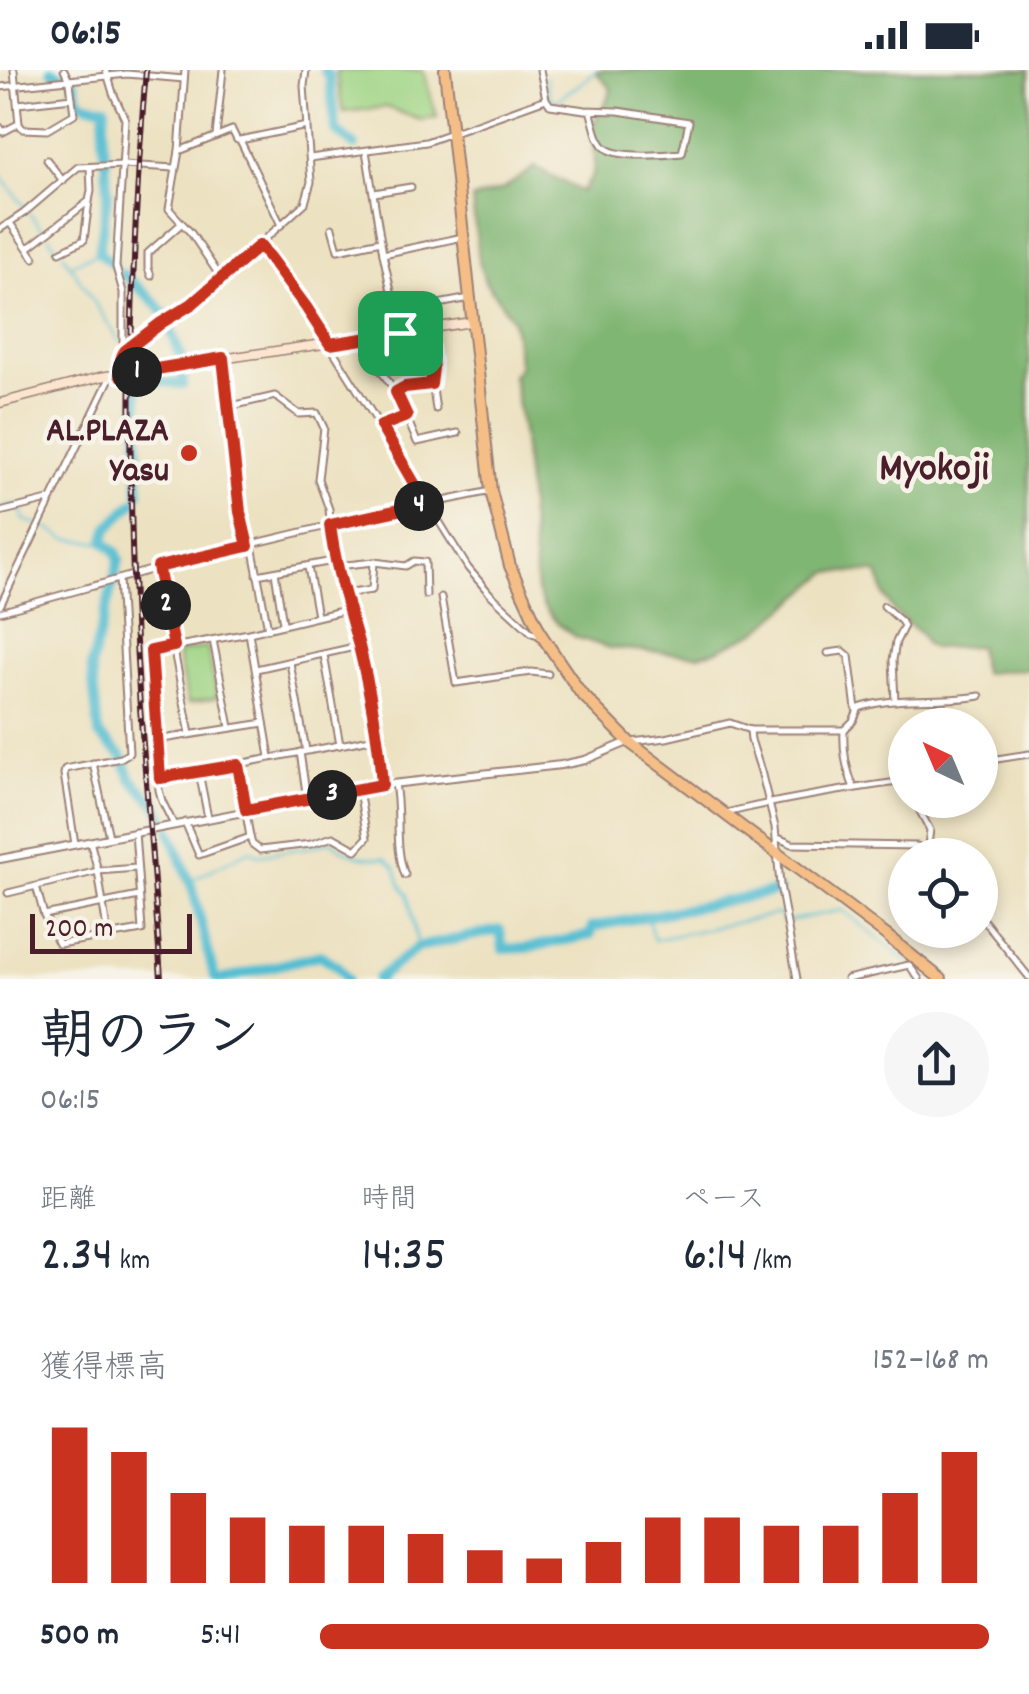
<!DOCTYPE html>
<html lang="ja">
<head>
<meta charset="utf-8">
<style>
	:root { --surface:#fff; --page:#f6f6f7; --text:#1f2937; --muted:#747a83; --accent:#c8321e }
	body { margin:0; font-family:Dekko,"Klee One",sans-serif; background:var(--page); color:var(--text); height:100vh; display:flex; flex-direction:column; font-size:38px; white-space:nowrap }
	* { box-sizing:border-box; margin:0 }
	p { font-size:32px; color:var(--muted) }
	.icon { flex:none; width:55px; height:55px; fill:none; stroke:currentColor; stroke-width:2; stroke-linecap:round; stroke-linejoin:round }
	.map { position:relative; height:909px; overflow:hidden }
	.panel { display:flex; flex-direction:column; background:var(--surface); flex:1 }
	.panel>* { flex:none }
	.needle { width:65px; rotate:316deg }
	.controls { position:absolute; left:888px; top:638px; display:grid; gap:20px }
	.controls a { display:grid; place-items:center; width:110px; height:110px; border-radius:50%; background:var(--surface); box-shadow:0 5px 15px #0003; font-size:50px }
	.scale { position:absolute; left:30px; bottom:25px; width:162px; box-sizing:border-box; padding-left:10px; border:5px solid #4a1f2b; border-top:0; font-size:28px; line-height:35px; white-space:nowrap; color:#4a1f2b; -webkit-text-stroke:8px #f7f3e8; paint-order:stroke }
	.pin { position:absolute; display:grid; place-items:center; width:85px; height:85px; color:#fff; margin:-42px; border-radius:20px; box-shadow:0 5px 15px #0006 }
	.km { position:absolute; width:50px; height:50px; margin:-25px; border-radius:50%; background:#222; color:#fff; font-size:28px; line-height:50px; text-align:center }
	.round { display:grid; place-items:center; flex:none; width:105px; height:105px; border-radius:52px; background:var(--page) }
	.summary { display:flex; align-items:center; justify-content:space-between; height:170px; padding:0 40px }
	h1 { font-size:55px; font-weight:600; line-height:75px }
	.metrics { display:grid; grid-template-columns:repeat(3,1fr); gap:15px; height:170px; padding:10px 40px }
	.metrics div { display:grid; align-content:center }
	.metrics b { font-size:50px; font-weight:600 }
	.metrics small { font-size:28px; font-weight:400 }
	.metrics p { font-size:28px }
	.chart { height:280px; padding:20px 40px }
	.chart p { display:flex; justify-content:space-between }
	.chart svg { width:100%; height:180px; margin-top:10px; stroke:var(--accent); stroke-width:6 }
	ul { padding:0 40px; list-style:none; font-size:32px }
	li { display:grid; grid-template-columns:160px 120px 1fr; align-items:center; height:75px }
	li i { height:25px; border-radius:12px; background:var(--accent) }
	.status { display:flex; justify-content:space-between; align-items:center; height:70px; padding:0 50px; background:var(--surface); direction:ltr }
	.status svg { height:28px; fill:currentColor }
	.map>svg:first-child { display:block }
	.green { fill:#a0d586; stroke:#757a58; stroke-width:2.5 }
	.forest { fill:#80b673; stroke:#656a4f; stroke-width:2.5 }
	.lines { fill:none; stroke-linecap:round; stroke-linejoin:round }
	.stream { stroke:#55bed2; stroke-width:2.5 }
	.river { stroke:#55bed2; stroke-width:10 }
	.minor-casing { stroke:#9b8076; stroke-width:9 }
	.tertiary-casing { stroke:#9b8076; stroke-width:10 }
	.secondary-casing { stroke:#9b8076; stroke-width:11 }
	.trunk-casing { stroke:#9b8076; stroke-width:14 }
	.minor { stroke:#fff; stroke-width:5 }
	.tertiary { stroke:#fff; stroke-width:6 }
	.secondary { stroke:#fbe5cf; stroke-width:8 }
	.trunk { stroke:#f6be87; stroke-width:10 }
	.rail-casing { stroke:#4a1f2b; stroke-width:6 }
	.rail { stroke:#f7f3e8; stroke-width:2.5; stroke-dasharray:8; stroke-linecap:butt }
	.route-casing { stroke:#fff; stroke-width:20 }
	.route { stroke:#c8321e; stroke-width:12 }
	.poi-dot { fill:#c8321e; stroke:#f7f3e8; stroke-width:4 }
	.labels { text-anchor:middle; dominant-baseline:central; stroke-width:9; stroke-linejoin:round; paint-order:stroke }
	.poi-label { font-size:35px; font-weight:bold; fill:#4a1f2b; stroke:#f7f3e8; text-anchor:end }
	.quarter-label { font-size:40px; font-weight:bold; fill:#4a1f2b; stroke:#f7f3e8 }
</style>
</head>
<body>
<div class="status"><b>06:15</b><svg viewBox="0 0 49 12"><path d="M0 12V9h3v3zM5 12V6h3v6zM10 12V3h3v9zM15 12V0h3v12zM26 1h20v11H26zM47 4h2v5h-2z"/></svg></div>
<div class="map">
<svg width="1029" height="909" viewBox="0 0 1029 909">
	<rect width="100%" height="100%" fill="#f7f3e8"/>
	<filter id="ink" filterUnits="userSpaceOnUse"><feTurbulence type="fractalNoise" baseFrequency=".01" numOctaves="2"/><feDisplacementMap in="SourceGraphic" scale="20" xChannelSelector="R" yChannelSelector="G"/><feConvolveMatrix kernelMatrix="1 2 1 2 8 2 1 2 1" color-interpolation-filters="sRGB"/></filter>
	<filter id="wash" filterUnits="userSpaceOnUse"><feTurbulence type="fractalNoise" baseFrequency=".0048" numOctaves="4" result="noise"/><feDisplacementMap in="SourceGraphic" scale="40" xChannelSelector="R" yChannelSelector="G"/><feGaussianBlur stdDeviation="2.25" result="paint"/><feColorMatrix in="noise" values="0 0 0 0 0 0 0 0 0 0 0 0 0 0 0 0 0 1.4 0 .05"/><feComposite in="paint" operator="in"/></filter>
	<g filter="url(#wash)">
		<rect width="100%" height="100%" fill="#ece1c0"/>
		<!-- green -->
		<g class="green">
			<polygon points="336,0 423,0 437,47 420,50 387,37 343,42"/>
			<polygon points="207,577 218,627 188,633 177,583"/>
		</g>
		<!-- forest -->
		<path class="forest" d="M600 0H1029V582L1025 583 1029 599 983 603 978 576 932 578 925 573 921 564 895 543 884 525 879 505 873 502H829L758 561 717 580 698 585 610 578 576 567 558 554 544 537 537 521 522 361 513 305 519 297 513 250 485 211 479 191 472 129 502 120 535 97 582 122C594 106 597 97 594 78 593 72 591 67 592 62 593 46 608 34 611 19L596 2Z"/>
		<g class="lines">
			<!-- stream -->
			<g class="stream">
				<path d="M546 7 550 28 557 31C569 19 584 14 596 0"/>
				<polyline points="0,104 25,138"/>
				<polyline points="29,143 44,162"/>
				<polyline points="48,166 58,179"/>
				<polyline points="63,184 120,272"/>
				<polyline points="72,194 99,182"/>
				<polyline points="125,297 126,283"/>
				<polyline points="135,310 137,312"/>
				<polyline points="0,437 19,434 24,450 36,454"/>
				<polyline points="44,456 66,469 104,473"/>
				<path d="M190 811 250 780 258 785 310 777 331 771C346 785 365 789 385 788L395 797 401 815 408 825 418 877"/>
				<polyline points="647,846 654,870 777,844 782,845 783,852 842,840 920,901 922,909"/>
			</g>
			<!-- river -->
			<g class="river">
				<polyline points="51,0 60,5"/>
				<polyline points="324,0 329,6 336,61 355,76"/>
				<polyline points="75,13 78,29 87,34 105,37 103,69 106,93"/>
				<polyline points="106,99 108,123 99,182 113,194"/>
				<polyline points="123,204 155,232 167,248"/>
				<polyline points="168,253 182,289"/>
				<path d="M139 423 137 312C151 307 168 314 183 314V304"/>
				<polyline points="134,432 109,457 104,471 116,482 119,490 91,596 99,665 122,686 131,709 158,736 165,750"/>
				<polyline points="170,761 193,820 214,906 218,909"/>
				<polyline points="223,909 320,885 337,896 347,909"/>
				<polyline points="377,909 418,877 500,860 503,879 526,878 591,865 592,857 778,821"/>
			</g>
		</g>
	</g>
	<g filter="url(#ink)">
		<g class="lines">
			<defs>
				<g id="minor">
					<polyline points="14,0 19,54 23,59 47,60 74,44 70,13 64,0"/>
					<polyline points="106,0 113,23 125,49 116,197 123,222 123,284 120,305"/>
					<polyline points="185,0 179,81 169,139 191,163 221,208"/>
					<path d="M540 0 546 29 550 35 585 40 618 41 689 52 682 83C666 85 620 88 607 79 596 72 594 52 590 40"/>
					<polyline points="0,17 127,4 184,9"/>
					<polyline points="18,34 72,28"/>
					<polyline points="0,57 3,62 18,54"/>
					<polyline points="216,66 223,0"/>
					<polyline points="240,70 281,155"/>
					<polyline points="179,81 232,60 237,70 240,70 307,56"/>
					<polyline points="366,81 383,184 400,263"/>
					<polyline points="310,88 426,72 546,29"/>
					<polyline points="47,90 63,111"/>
					<polyline points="374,123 411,117"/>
					<polyline points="10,153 34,188"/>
					<polyline points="332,158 338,180 381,171"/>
					<polyline points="0,159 24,143 78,97 123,95 175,98"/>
					<polyline points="259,175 306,237 468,498 490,524 532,563 538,565"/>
					<polyline points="28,178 89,131 91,121 90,97"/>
					<polyline points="60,182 84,170 89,131"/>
					<polyline points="383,184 463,167"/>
					<polyline points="151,206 148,198 148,183 181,154"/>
					<polyline points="396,242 470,228"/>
					<path d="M428 259C431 286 431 312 436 339"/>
					<polyline points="371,268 376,294 396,322 417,372 458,363"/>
					<polyline points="123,284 148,262 192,234 210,219 305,133 311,112 304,16 306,0"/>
					<polyline points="396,322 405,317 431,314"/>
					<polyline points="227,337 275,326 299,344 317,343 324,358 318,409 329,439 334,491 359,576 369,622 383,715"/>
					<polyline points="382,356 407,346"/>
					<polyline points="0,442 52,429"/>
					<polyline points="252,475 268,559"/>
					<polyline points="337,496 374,492 406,496 414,491 425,492 426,525"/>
					<polyline points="158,497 190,664"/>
					<polyline points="308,497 317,546"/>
					<polyline points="275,502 283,553"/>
					<polyline points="257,505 333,491"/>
					<polyline points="344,524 372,520 374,492"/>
					<polyline points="441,527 456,613 531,602 548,604"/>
					<polyline points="0,536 111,306"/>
					<polyline points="884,536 901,551 904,556 896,572 893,590 895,631"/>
					<polyline points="0,542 194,488 335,454 491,421"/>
					<polyline points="249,563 270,687"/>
					<polyline points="213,570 230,657"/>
					<polyline points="828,583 843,581 849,586 856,639"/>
					<polyline points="324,585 340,675"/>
					<polyline points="290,593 306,680"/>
					<polyline points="256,599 359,576"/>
					<polyline points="938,652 938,655"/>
					<polyline points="750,660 751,670 761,701 775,757 780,815 797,909"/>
					<polyline points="156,670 264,653"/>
					<polyline points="632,672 666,668 730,653 750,660 844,660"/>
					<polyline points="300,682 307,729"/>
					<polyline points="93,693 109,767"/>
					<polyline points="238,695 250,767 252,774 260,780 311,774 333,767 356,780 367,768 359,720"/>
					<polyline points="980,700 997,689 1029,684"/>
					<polyline points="199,702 208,748"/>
					<polyline points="160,709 376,668"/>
					<path d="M395 714C401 744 394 777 405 805"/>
					<path d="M854 718C846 698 843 682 844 660L853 651 859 638C898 625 940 633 980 626"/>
					<polyline points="914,730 930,760 927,782"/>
					<path d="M728 745 730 742C788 728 846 719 905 711"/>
					<polyline points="185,752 199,785 250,767"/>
					<polyline points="174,755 162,731 159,720 151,581 249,563 346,540"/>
					<polyline points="778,768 792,774 917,776 930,785"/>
					<polyline points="90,771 98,801 108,867"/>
					<polyline points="75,774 64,704 65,699 121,688 129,683 119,509"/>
					<polyline points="36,816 44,845 59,874 142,860 135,762"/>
					<polyline points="8,823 98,801 137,798"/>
					<polyline points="44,845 139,826"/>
					<polyline points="980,846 1029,907"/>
					<polyline points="847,909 909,895 919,909"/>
				</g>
				<g id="tertiary">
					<polyline points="223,288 240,443 248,476"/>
					<polyline points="0,789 383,715 561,695 585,690 628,672"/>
				</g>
				<polyline id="secondary" points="0,333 100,307 472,252"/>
				<polyline id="trunk" points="445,0 491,421 510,496 542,566 580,622 629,672 886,865 941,909"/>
			</defs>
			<!-- minor casing -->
			<use href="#minor" class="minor-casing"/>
			<!-- tertiary casing -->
			<use href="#tertiary" class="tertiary-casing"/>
			<!-- secondary casing -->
			<use href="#secondary" class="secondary-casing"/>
			<!-- trunk casing -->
			<use href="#trunk" class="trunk-casing"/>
			<!-- minor -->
			<use href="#minor" class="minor"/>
			<!-- tertiary -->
			<use href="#tertiary" class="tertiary"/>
			<!-- secondary -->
			<use href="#secondary" class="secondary"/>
			<!-- trunk -->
			<use href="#trunk" class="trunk"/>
			<defs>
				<path id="rail" d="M146 0C128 211 125 425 140 637 147 727 155 818 161 909"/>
			</defs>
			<!-- rail casing -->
			<use href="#rail" class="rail-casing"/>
			<!-- rail -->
			<use href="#rail" class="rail"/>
		</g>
	</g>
	<g class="lines" filter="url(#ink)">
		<defs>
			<path id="route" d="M260 175 306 237 330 274 428 259 433 298 431 314 405 317 396 322 407 346 381 356 426 434 330 455C335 497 348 536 359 576 370 621 379 669 382 715L246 740 238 695 160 708 151 581 174 576 158 497 248 476 240 442 223 288 126 304 120 305C120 297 120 287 125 281L161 253 192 234Z"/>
		</defs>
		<!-- route casing -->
		<use href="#route" class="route-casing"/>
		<!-- route -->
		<use href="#route" class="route"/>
	</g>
	<!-- markers -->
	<circle class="poi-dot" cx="189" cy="383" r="10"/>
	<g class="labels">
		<!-- poi labels -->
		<g class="poi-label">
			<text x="169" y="363">AL.PLAZA<tspan x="169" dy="40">Yasu</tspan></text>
		</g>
		<!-- quarter labels -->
		<g class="quarter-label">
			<text x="934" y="401">Myokoji</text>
		</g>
	</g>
</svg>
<div class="controls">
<a><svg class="needle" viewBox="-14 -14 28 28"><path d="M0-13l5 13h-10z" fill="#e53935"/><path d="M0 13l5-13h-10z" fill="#747a83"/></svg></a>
<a><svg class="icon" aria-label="locate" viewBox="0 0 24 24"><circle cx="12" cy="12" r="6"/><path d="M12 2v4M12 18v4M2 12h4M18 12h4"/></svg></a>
</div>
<div class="scale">200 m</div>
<div class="pin" style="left:400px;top:263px;background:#1e9e55"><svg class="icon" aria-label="arrive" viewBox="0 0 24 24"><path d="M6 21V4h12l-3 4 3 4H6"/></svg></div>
<b class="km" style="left:137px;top:302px">1</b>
<b class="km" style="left:166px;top:535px">2</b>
<b class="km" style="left:332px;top:725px">3</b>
<b class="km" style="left:419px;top:436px">4</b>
</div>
<section class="panel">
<div class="summary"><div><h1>朝のラン</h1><p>06:15</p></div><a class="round"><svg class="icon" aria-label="share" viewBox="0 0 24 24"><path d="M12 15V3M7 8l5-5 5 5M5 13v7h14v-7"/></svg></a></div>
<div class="metrics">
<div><p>距離</p><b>2.34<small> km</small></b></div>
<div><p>時間</p><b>14:35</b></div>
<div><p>ペース</p><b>6:14<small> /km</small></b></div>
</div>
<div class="chart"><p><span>獲得標高</span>152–168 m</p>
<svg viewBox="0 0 160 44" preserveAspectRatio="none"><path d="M5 44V6M15 44V12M25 44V22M35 44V28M45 44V30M55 44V30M65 44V32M75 44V36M85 44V38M95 44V34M105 44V28M115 44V28M125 44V30M135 44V30M145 44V22M155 44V12"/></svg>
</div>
<ul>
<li><b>500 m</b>5:41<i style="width:100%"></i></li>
</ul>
</section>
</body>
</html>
